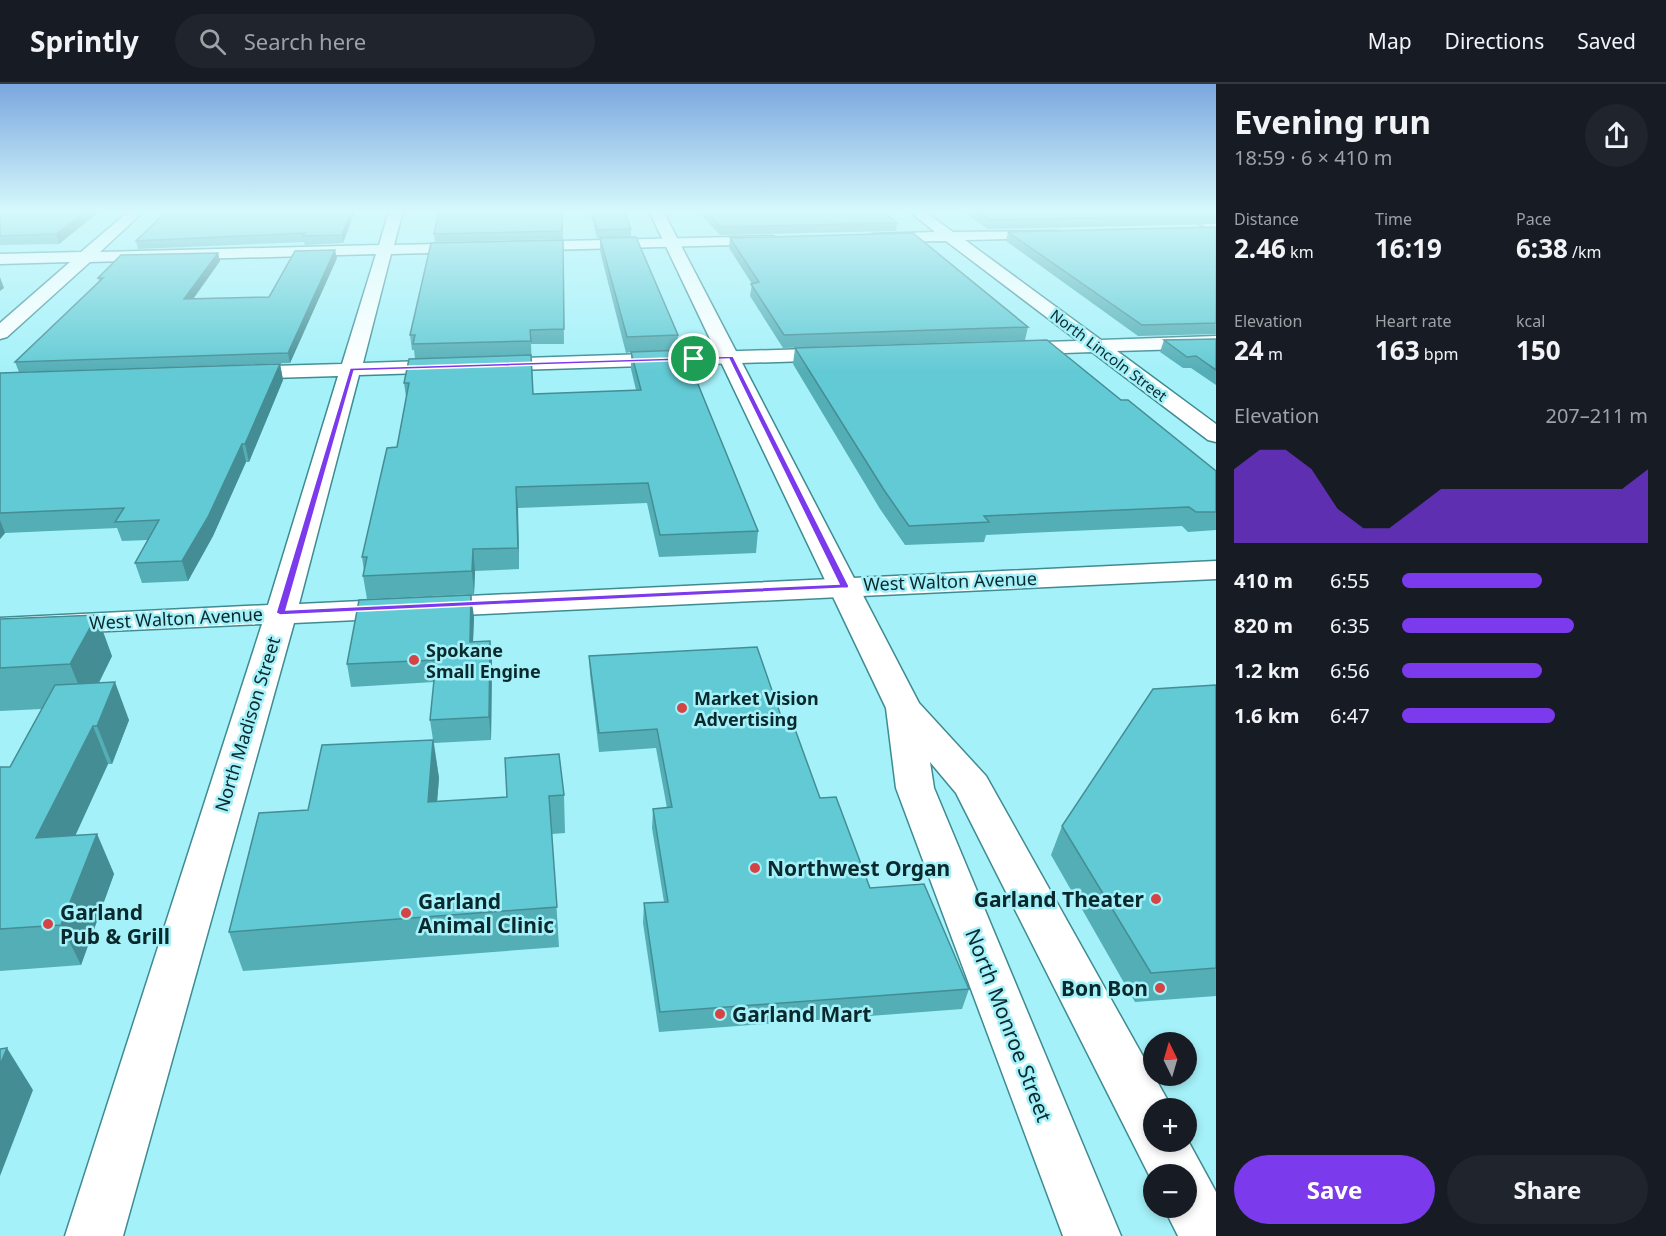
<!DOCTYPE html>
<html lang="en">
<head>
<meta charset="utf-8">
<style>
	:root { --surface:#171b24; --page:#20242c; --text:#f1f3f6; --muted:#9ea1a6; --line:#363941; --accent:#7c3aed }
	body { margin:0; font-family:"Noto Sans",sans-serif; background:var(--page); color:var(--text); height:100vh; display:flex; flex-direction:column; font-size:22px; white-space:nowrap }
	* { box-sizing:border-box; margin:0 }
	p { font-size:20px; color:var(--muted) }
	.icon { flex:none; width:33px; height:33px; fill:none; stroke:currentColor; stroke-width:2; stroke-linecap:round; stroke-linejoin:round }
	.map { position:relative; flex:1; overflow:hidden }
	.side { display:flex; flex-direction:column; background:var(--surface); width:450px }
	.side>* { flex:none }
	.needle { width:39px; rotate:355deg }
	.tools { position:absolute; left:1143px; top:948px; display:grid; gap:12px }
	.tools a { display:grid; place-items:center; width:54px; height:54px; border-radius:50%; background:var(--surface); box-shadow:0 3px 9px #0003; font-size:30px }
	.pin { position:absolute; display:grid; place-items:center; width:51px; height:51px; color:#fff; margin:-26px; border:3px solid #fff; border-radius:50%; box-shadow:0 2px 6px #0007 }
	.round { display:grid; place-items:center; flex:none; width:63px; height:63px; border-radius:32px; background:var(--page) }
	.headline { display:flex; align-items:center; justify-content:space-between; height:102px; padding:0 18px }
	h1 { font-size:33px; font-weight:700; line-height:45px }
	.stats { display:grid; grid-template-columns:repeat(3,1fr); gap:9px; height:102px; padding:6px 18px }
	.stats div { display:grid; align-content:center }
	.stats b { font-size:26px; font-weight:700 }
	.stats small { font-size:16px; font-weight:400 }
	.stats p { font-size:16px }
	.chart { height:168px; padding:12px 18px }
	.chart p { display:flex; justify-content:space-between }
	.chart svg { width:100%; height:108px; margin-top:6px; fill:var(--accent); opacity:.7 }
	.primary-button { display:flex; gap:12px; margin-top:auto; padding:12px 18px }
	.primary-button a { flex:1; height:69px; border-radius:36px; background:var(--accent); color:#fff; font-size:24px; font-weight:700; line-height:69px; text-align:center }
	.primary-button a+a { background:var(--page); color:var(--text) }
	ul { padding:0 18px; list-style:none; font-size:20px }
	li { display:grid; grid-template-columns:96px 72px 1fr; align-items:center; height:45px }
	li i { height:15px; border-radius:8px; background:var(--accent) }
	header { display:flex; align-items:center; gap:36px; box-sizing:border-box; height:84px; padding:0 30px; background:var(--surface); border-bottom:2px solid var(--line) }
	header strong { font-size:28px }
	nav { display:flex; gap:33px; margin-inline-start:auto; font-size:21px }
	.search { width:420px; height:54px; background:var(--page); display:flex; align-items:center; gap:15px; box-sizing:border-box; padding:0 21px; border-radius:33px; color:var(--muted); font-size:22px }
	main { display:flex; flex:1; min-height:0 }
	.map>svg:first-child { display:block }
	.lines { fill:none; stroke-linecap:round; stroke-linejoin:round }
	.minor-casing { stroke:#3f8b92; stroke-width:3 }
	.major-casing { stroke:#3f8b92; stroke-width:3 }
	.minor { fill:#fff; fill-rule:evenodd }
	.major { fill:#fff; fill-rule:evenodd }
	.wall { fill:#54aeb6 }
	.shaded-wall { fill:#458d94 }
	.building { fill:#62cad4; stroke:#458d94; stroke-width:1.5 }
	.route { fill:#7c3aed; stroke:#fff; stroke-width:1.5; fill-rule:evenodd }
	.poi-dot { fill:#d44445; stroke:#a5f1f9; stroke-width:2 }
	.labels { text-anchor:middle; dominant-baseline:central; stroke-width:5; stroke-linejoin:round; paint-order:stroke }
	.far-street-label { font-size:15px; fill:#09292d; stroke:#a5f1f9 }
	.street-label { font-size:18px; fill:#09292d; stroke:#a5f1f9 }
	.poi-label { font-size:18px; font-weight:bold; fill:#09292d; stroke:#a5f1f9; text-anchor:start }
	.near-poi-label { font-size:21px; font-weight:bold; fill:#09292d; stroke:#a5f1f9; text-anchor:start }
	.near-street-label { font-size:21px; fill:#09292d; stroke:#a5f1f9 }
</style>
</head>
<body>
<header>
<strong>Sprintly</strong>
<div class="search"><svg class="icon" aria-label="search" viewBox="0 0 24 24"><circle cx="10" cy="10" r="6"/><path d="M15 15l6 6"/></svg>Search here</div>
<nav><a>Map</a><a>Directions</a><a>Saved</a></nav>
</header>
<main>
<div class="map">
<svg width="1216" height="1152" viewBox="0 0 1216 1152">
	<rect width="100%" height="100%" fill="#a5f1f9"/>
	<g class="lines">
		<defs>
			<g id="minor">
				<polygon points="129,127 144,127 100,168 379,161 389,127 403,127 394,161 773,152 780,156 773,160 391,170 363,279 839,264 846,266 849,270 846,274 839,276 359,291 299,520 1216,477 1216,495 294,539 123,1152 65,1152 262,540 0,552 0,534 268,521 338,292 237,295 230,293 227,289 230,285 237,283 342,280 376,170 90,178 7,253 0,255 0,239 70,178 0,180 0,170 81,168"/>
				<polygon points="909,127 924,127 953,148 1057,147 1059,150 1052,154 965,156 1101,256 1216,252 1216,264 1117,267 1216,340 1216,358 1208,356 1092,268 1011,271 1004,269 1001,265 1004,261 1011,259 1078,257 946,157 873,158 866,154 873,150 935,148"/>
				<polygon points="1172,127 1190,127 1216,139 1216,148"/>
			</g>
			<polygon id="major" points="649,127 663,127 919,619 986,692 1172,1024 1154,1024 1154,1058 1186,1058 1186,1053 1216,1108 1216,1152 1178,1152 1164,1124 1186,1124 1186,1090 1154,1090 1154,1101 956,709 930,678 934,704 1121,1152 1063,1152 896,704 886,624"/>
		</defs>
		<!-- minor casing -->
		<use href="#minor" class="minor-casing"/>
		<!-- major casing -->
		<use href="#major" class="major-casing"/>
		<!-- minor -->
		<use href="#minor" class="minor"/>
		<!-- major -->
		<use href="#major" class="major"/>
	</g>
	<!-- wall -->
	<g class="wall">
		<polygon points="0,127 100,127 59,160 0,161"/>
		<polygon points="167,127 355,127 343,159 305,161 304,158 138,165 136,157"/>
		<polygon points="562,127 563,155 435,158 434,150"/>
		<polygon points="590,127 624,127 631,145 631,153 597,154"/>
		<polygon points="700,127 882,127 897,139 896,147 720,151 705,135"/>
		<polygon points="962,127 1216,127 1216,140 988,145"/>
		<polygon points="1216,143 1216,250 1138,252 1006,157 1008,148"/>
		<polygon points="600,154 678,251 677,267 758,447 756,469 659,473 647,419 518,424 519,485 475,487 474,510 367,515 363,492 364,487 362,473 397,363 406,313 404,299 415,275 414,266 412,266 410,251 563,156 564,260 531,260 533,310 636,306 631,285 631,268 626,269 600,167"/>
		<polygon points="730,154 1028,243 1025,256 783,264 750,212 752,200 729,164"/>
		<polygon points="218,169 220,177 193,215 269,213 337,174 290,279 19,288 15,278 99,197 98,194"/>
		<polygon points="1216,255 1216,301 1191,284 1183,284 1160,268 1164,256"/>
		<polygon points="795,264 1121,316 1216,387 1216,446 1188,448 1182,442 986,451 984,458 905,461 880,425 793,280"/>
		<polygon points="280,280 283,296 249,378 246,378 213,452 188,497 142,499 135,479 148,456 122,457 117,444 5,449 0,455 0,289"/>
		<polygon points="474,533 473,558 490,557 492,579 491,656 434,659 439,694 437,717 564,711 565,749 552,750 559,863 243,887 229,848 433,656 430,636 434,598 351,603 347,580"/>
		<polygon points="0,535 112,572 99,599 129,636 112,680 108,680 75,751 97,750 114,790 81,881 0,887 0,683 10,683 42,625 0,627"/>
		<polygon points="589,572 783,638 820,714 870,804 969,905 962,925 659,948 643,839 644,819 664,818 652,744 653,725 667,724 656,664 599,668 590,590"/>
		<polygon points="1216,601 1216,912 1135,918 1051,771 1062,742"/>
	</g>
	<!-- shaded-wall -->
	<g class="shaded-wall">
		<polygon points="87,127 100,127 59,160 56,150"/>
		<polygon points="351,127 355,127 343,159 342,151"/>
		<polygon points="335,166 337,174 290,279 288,269"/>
		<polygon points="218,169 220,177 186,225 184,215"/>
		<polygon points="0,193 4,204 0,207"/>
		<polygon points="280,280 283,296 249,378 245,360"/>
		<polygon points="242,360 246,378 213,452 188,497 182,477"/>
		<polygon points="516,403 518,424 519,485 518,464"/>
		<polygon points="0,436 5,449 0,455"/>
		<polygon points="473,465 475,487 474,510 472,487"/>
		<polygon points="471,511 474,533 472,580 470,558"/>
		<polygon points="97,531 112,572 87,622 70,580"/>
		<polygon points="490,557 492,579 491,656 489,633"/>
		<polygon points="115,598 129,636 112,680 97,642"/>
		<polygon points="93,642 108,680 56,794 36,754"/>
		<polygon points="433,656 439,694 434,757 428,718"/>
		<polygon points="97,750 114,790 81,881 61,841"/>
		<polygon points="7,964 33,1006 0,1092 0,981"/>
	</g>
	<!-- building -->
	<g class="building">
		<polygon points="0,127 87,127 56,150 0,152"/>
		<polygon points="167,127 351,127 342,151 303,152 305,149 136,157"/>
		<polygon points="439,127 562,127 562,147 434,150"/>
		<polygon points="592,127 624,127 631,145 597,146"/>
		<polygon points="705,127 882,127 897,139 721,143"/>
		<polygon points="977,127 1216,127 1216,131 990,136"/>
		<polygon points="1216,143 1216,239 1142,241 1008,148"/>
		<polygon points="913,149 1028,243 784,251 751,200 759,198 730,154"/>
		<polygon points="636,153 678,251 627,253 600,154"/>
		<polygon points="563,156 564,245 530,246 531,257 413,260 415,251 410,251 431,159"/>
		<polygon points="335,166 288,269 15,278 103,194 98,194 121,171 218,169 184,215 269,213 295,167"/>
		<polygon points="1216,255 1216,286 1196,272 1187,273 1164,256"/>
		<polygon points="1047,256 1121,316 1128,316 1216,387 1216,428 1196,428 1189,423 984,432 989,438 909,442 884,406 795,264"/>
		<polygon points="684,266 758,447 660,451 648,399 516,403 518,464 473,465 472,487 363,492 367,473 362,473 387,364 397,363 409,299 404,299 409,275 531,271 533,310 641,306 631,268"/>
		<polygon points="280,280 245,360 242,360 208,433 182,477 135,479 159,436 115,438 124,424 0,429 0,289"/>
		<polygon points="471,511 470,558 490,557 489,633 430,636 436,576 347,580 359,516"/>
		<polygon points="97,531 70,580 0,584 0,535"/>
		<polygon points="757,563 783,638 792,637 820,714 836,713 870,804 924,800 969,905 660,928 644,819 668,818 653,725 672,723 657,645 599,649 589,572"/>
		<polygon points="115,598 97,642 93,642 36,754 97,750 61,841 0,845 0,683 10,683 55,601"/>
		<polygon points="1216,601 1216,884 1151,889 1062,742 1153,605"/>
		<polygon points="433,656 428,718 507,713 505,674 559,670 564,711 549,712 557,823 229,848 259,729 308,726 322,661"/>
		<polygon points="7,964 0,981 0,965"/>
	</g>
	<!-- sky -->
	<linearGradient id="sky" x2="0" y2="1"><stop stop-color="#7aa7de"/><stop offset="0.44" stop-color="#d6f9fc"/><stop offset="1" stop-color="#d6f9fc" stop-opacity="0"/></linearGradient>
	<rect width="1216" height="288" fill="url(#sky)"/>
	<!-- route -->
	<path class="route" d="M733 272 849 502 848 504 280 531 276 529 350 284ZM729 275 839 500 286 526 354 287Z"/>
	<!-- markers -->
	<g class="poi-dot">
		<circle cx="414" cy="576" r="6"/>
		<circle cx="682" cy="624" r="6"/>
		<circle cx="755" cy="784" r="6"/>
		<circle cx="1156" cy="815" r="6"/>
		<circle cx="406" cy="829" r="6"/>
		<circle cx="48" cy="840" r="6"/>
		<circle cx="1160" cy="904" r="6"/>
		<circle cx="720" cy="930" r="6"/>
	</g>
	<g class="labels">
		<!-- far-street labels -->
		<g class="far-street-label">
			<text transform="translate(1109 271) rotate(37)">North Lincoln Street</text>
		</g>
		<!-- street labels -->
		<g class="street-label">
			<text transform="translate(950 497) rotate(-2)">West Walton Avenue</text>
			<text transform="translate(176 534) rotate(-3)">West Walton Avenue</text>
			<text transform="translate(247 640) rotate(-73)">North Madison Street</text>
		</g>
		<!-- poi labels -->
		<g class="poi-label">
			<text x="426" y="566">Spokane<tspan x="426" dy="21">Small Engine</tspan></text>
			<text x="694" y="614">Market Vision<tspan x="694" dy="21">Advertising</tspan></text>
		</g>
		<!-- near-poi labels -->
		<g class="near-poi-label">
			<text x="767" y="784">Northwest Organ</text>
			<text x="1144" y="815" text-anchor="end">Garland Theater</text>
			<text x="418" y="817">Garland<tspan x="418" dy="24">Animal Clinic</tspan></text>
			<text x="60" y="828">Garland<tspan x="60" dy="24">Pub &amp; Grill</tspan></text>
			<text x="1148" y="904" text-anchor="end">Bon Bon</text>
			<text x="732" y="930">Garland Mart</text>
		</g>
		<!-- near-street labels -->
		<g class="near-street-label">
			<text transform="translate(1009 941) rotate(69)">North Monroe Street</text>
		</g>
	</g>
</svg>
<div class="tools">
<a><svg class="needle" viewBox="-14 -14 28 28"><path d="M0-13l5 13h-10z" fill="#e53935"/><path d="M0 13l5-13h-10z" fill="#9ea1a6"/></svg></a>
<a>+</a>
<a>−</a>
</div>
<div class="pin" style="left:694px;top:275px;background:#1e9e55"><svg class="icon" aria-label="arrive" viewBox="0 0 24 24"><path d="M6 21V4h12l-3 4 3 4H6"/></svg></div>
</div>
<section class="side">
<div class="headline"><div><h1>Evening run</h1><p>18:59 · 6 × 410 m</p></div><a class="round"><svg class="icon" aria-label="share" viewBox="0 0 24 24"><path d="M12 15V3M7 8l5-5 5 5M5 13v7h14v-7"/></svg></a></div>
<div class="stats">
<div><p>Distance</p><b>2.46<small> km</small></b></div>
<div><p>Time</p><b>16:19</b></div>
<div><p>Pace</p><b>6:38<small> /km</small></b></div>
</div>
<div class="stats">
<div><p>Elevation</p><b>24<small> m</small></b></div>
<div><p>Heart rate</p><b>163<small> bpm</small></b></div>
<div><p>kcal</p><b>150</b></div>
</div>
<div class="chart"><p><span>Elevation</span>207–211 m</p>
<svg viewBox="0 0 160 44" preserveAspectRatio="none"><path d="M0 44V14L10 6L20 6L30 14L40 30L50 38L60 38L70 30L80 22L90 22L100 22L110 22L120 22L130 22L140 22L150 22L160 14V44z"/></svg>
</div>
<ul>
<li><b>410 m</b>6:55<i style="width:57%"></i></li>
<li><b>820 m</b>6:35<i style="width:70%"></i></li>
<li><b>1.2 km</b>6:56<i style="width:57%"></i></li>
<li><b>1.6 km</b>6:47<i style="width:62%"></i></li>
</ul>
<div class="primary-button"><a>Save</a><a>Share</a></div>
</section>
</main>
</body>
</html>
